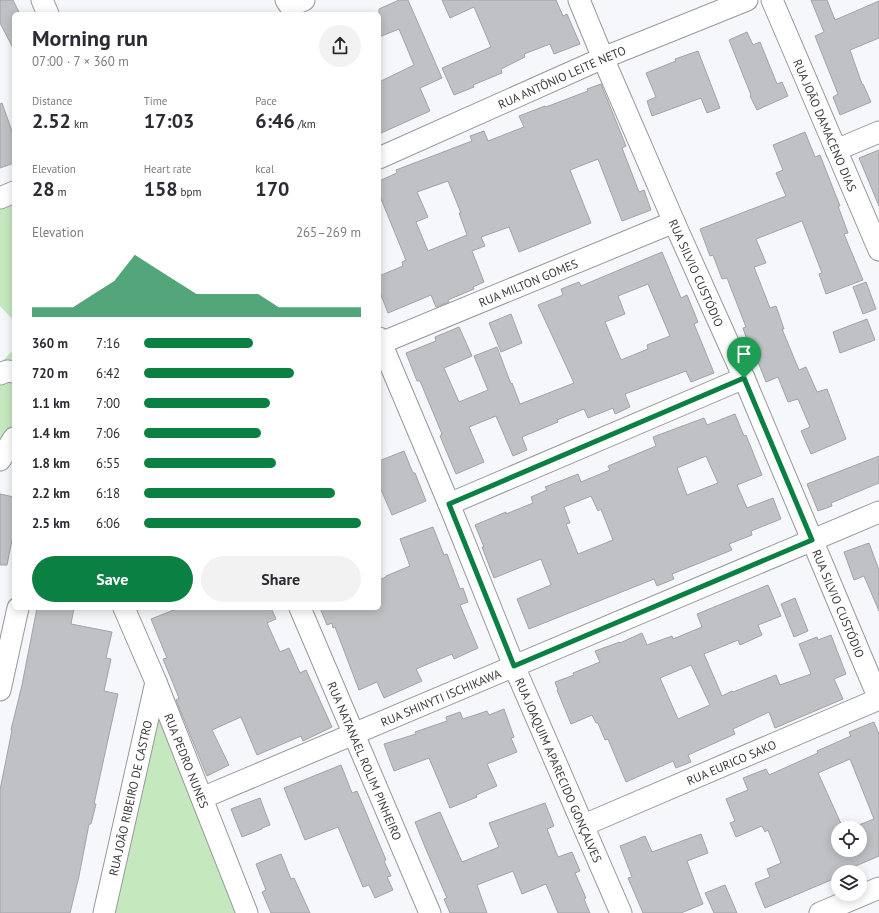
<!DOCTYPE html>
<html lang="en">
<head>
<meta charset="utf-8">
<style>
	:root { --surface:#fff; --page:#f2f2f3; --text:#2b2b33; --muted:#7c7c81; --accent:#0b8043 }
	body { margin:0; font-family:"PT Sans",sans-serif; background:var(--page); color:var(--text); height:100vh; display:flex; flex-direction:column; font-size:15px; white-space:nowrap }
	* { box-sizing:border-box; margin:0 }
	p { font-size:13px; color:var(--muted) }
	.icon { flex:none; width:22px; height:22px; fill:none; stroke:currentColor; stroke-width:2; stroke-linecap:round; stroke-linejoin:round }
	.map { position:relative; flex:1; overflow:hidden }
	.panel { position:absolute; left:12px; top:12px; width:369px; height:598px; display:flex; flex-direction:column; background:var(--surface); border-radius:6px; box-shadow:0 2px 10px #0003 }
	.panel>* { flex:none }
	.buttons { position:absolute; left:831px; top:821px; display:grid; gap:8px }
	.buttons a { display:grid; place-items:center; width:36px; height:36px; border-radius:50%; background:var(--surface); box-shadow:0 2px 10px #0003; font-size:20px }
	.pin { position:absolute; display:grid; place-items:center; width:34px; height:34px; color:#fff; margin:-41px -17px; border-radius:50% 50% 50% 0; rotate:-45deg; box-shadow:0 0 4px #0007 }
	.pin .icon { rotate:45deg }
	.round { display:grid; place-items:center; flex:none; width:42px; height:42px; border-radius:21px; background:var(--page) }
	.head { display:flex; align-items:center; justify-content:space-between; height:68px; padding:0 20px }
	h1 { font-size:22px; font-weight:700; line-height:30px }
	.figures { display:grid; grid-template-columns:repeat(3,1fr); gap:6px; height:68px; padding:4px 20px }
	.figures div { display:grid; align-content:center }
	.figures b { font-size:20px; font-weight:700 }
	.figures small { font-size:11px; font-weight:400 }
	.figures p { font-size:11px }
	.chart { height:112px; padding:8px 20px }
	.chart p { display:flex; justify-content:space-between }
	.chart svg { width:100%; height:72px; margin-top:4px; fill:var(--accent); opacity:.7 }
	.primary-button { display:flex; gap:8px; margin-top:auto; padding:8px 20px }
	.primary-button a { flex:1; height:46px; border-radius:24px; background:var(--accent); color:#fff; font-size:16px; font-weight:700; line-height:46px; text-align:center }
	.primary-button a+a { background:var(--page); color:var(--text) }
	ul { padding:0 20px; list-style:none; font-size:13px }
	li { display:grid; grid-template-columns:64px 48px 1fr; align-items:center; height:30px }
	li i { height:10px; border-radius:5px; background:var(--accent) }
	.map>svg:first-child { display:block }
	.green { fill:#c5e8bf }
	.building { fill:#c0c1c5; stroke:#a2a3a7; fill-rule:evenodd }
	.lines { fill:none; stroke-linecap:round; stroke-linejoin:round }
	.minor-casing { stroke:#97989c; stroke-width:23 }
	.minor { stroke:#fff; stroke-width:21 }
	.route-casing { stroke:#fff; stroke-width:8 }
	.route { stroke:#0b8043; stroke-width:5 }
	.labels { text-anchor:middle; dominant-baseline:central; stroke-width:3.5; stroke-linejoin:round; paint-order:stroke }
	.street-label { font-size:12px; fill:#39393b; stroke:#fff }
</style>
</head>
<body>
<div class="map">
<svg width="879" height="913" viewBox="0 0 879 913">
	<rect width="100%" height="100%" fill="#f6f7fb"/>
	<!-- green -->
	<g class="green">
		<polygon points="14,197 14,321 0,306 0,203"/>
		<polygon points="14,349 14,430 0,453 0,364"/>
		<polygon points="156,697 240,913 109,913"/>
	</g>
	<!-- building -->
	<g class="building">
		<polygon points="0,0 13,0 20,14 14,14 14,50 0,23"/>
		<polygon points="399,0 408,0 442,78 420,88 430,111 379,134 379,82 414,65 399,29 379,37 379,9"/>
		<polygon points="442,0 556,0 563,16 567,14 580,44 554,54 550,44 524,54 525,57 501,69 502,73 473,85 474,87 454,95 442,68 491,47 474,7 450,18"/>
		<polygon points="811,0 827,0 835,20 879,1 879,38 850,50 862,84 863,84 871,102 840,115 833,97 838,94 815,36 824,32"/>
		<polygon points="747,32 753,45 760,42 777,84 782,82 788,96 757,110 750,96 751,95 729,40"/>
		<polygon points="698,51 720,108 707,113 701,98 652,116 647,101 656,97 646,73 676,61 675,59"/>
		<path d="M601 84 626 146 622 148 639 192 644 190 651 210 622 221 598 159 570 170 591 223 519 252 509 227 481 237 485 246 472 251 484 282 473 287 474 289 448 300 449 302 436 307 431 295 388 313 379 290V276L403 266 402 262 406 260 379 194V181L397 173 396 170 472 141 470 136 484 131 488 141 524 127 519 116 545 106 546 107 588 91 587 89ZM448 181 461 213H459L467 235 428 251 416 222 428 217 417 192Z"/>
		<polygon points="2,103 14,137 14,163 0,168 0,104"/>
		<polygon points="805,132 815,157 820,155 827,173 840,206 838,206 848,233 844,234 863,280 826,294 819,274 822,273 802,221 756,239 766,263 754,267 770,308 776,306 784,329 782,329 799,370 806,367 817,392 827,389 846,439 811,454 801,431 810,427 798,399 788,402 778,377 766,382 750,342 748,343 743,328 746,327 727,278 722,279 713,255 710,256 700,229 786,196 776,173 783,170 773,145"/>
		<polygon points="879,150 879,206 859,158"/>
		<path d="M662 252 681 298 687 295 698 322 694 324 714 373 691 382 686 371 625 394 630 407 615 414 613 408 588 418 584 409 557 420 558 422 522 437 527 450 513 456 496 416 469 427 484 462 456 474 440 436 442 434 420 381H417L406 353 436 341 435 337 459 327 472 356 444 368 459 402 488 390 474 356 497 347 511 384 512 383 520 404 546 394 574 383 538 305 563 295 561 289 579 282 581 286ZM648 284 670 336 647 345 648 349 621 360 605 322 625 314 618 296Z"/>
		<polygon points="866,282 876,309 863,314 853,287"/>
		<polygon points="511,314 522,343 501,352 489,323"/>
		<polygon points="867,319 875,340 840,353 833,332"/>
		<path d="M735 414 744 436 746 435 762 475 737 485 747 508 773 498 781 519 751 531 752 535 729 544 732 550 672 574 674 579 657 586 654 579 529 629 517 599 551 585 541 559 494 578 482 547H484L475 525 506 512V514L533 503 531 497 547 490 545 487 578 474 581 482 610 470 608 466 656 446 653 437 704 418 707 425ZM706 456 718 483 687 495 677 468ZM591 496 598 511 601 509 613 540 578 554 566 524 570 523 564 507Z"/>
		<polygon points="404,451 413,473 415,473 426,501 392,515 379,485 379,461"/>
		<polygon points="879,456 879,483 831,503 832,506 818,511 807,484"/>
		<polygon points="0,494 14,497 14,530 7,565 0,565"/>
		<polygon points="433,527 444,555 447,554 460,589 463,588 468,602 460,605 478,648 454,659 452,654 416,669 422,681 384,698 377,682 359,690 335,627 333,628 332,623 327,625 320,608 379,608 379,580 386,577 386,576 410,566 400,539"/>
		<polygon points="869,543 879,570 879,611 864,576 854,580 844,552"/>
		<path d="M768 585 781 616 758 625 762 635 740 645 738 640 704 654 722 696 732 691 733 692 776 675 780 685 811 674 799 644 817 637 818 640 831 635 846 674 834 679 843 699 775 728 769 712 733 729 735 734 688 755 691 762 676 768 673 761 626 782 608 739 605 740 598 723H596L592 715 571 724 557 690H558L555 682 574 675 573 673 600 662 595 651 620 642V643L642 633 647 645 672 636 673 639 702 627 697 614ZM691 665 710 705 678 719 660 678Z"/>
		<polygon points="795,598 808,631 794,637 781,604"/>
		<polygon points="37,608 74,608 71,624 112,632 106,658 111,659 104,691 118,694 100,776 94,804 96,804 91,824 89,824 79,876 70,913 0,913 0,790 12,730 11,730 22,685"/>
		<polygon points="179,608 271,608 276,619 267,623 280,652 289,648 300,673 306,670 332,727 303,741 301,736 257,755 241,717 212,730 229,765 207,776 176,700 179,698 163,659 167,658 151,619"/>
		<polygon points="504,709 514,737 511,738 517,752 487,764 497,786 476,795 477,797 450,808 429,758 394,771 384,744 416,734 415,732 447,721 446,717 460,712 463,719 487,711 489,715"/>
		<path d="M874 722 879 734V856L858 865 838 872V877L765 908 755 883 770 877 767 869 781 863 768 830 765 832 762 826 736 837 730 823 735 821 726 799 748 790 743 778 766 769 769 775 818 753 817 751 851 736 849 732ZM850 759 874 819 851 828H860V850H838V828H843L818 773Z"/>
		<polygon points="341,765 352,793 357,791 386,860 384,861 391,876 387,877 393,890 375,898 369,885 363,887 338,827 305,840 284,788"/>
		<polygon points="260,798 270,825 262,828 262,829 242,837 231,809"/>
		<polygon points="545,803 554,826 547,829 558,857 572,852 580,871 575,873 586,898 584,899 590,913 558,913 546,884 522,894 513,871 477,885 487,913 450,913 444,899 447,898 425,847 415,822 440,812 462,862 499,847 489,823"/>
		<polygon points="701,834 708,853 687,861 703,904 681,913 643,913 628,878 632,877 620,846 645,836 652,852"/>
		<polygon points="281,854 291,879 294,878 310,913 271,913 262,892 266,890 256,864"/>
		<polygon points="725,885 737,913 714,913 705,893"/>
	</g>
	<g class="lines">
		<defs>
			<g id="minor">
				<polyline points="42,0 48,14"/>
				<polyline points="286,0 290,6 304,0"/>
				<path id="s1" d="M579 0 603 58 674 222 744 378 879 699"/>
				<path id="s2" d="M772 0 879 250"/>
				<polyline points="836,150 879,132"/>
				<path id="s3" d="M379 158 603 58 747 0"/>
				<polyline points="0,198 14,192"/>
				<path id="s4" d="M379 338 449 504 514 666 621 913"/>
				<path id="s5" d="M381 343 674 222"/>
				<polyline points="0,374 7,371 14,372"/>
				<polyline points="0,460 14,438"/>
				<polyline points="449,504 744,378"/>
				<path id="s6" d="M124 608 156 682 247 913"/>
				<path id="s7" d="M300 608 430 913"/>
				<polyline points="0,690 18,608"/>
				<path id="s8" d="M202 798 879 512"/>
				<path id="s9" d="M584 825 879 699"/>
				<path id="s10" d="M104 913 156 682"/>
				<polyline points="820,913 879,888"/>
			</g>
		</defs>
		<!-- minor casing -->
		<use href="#minor" class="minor-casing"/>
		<!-- minor -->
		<use href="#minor" class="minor"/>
	</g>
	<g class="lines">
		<defs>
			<polygon id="route" points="744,378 812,540 514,666 449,504"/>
		</defs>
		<!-- route casing -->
		<use href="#route" class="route-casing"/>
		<!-- route -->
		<use href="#route" class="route"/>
	</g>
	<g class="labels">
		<!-- street labels -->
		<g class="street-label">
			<text stroke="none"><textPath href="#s3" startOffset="200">RUA ANTÔNIO LEITE NETO</textPath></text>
			<text stroke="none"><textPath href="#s2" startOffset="136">RUA JOÃO DAMACENO DIAS</textPath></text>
			<text stroke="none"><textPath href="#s1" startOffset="297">RUA SILVIO CUSTÓDIO</textPath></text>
			<text stroke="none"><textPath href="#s5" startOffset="159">RUA MILTON GOMES</textPath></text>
			<text stroke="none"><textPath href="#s1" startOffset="657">RUA SILVIO CUSTÓDIO</textPath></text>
			<text stroke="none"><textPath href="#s8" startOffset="259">RUA SHINYTI ISCHIKAWA</textPath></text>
			<text stroke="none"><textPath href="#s6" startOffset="165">RUA PEDRO NUNES</textPath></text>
			<text stroke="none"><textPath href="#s7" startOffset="166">RUA NATANAEL ROLIM PINHEIRO</textPath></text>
			<text stroke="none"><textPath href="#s9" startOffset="160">RUA EURICO SAKO</textPath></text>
			<text stroke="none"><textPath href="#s4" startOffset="468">RUA JOAQUIM APARECIDO GONÇALVES</textPath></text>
			<text stroke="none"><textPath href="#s10" startOffset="118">RUA JOÃO RIBEIRO DE CASTRO</textPath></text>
		</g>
	</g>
</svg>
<div class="buttons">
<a><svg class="icon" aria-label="locate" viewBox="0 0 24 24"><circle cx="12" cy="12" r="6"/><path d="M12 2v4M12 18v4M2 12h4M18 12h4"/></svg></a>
<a><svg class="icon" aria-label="layers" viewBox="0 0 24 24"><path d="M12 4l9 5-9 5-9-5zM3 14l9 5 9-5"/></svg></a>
</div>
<div class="pin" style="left:744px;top:378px;background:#1e9e55"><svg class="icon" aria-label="arrive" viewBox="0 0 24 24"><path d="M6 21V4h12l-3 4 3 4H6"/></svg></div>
<section class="panel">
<div class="head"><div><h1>Morning run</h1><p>07:00 · 7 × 360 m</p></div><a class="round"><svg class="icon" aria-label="share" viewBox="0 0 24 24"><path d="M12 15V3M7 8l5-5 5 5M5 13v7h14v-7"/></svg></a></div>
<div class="figures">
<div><p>Distance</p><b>2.52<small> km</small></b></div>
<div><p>Time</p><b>17:03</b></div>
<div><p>Pace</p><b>6:46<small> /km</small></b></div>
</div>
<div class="figures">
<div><p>Elevation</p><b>28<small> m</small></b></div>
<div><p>Heart rate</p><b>158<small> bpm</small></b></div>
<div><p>kcal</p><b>170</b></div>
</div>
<div class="chart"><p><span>Elevation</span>265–269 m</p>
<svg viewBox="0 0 160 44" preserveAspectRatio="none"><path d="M0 44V38L10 38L20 38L30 30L40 22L50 6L60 14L70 22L80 30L90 30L100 30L110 30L120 38L130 38L140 38L150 38L160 38V44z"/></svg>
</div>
<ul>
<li><b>360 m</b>7:16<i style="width:50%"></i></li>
<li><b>720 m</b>6:42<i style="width:69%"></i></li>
<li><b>1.1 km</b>7:00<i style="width:58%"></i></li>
<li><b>1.4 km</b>7:06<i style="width:54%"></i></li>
<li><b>1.8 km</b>6:55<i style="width:61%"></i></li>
<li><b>2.2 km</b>6:18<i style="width:88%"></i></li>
<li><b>2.5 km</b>6:06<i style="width:100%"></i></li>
</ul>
<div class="primary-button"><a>Save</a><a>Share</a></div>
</section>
</div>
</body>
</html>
